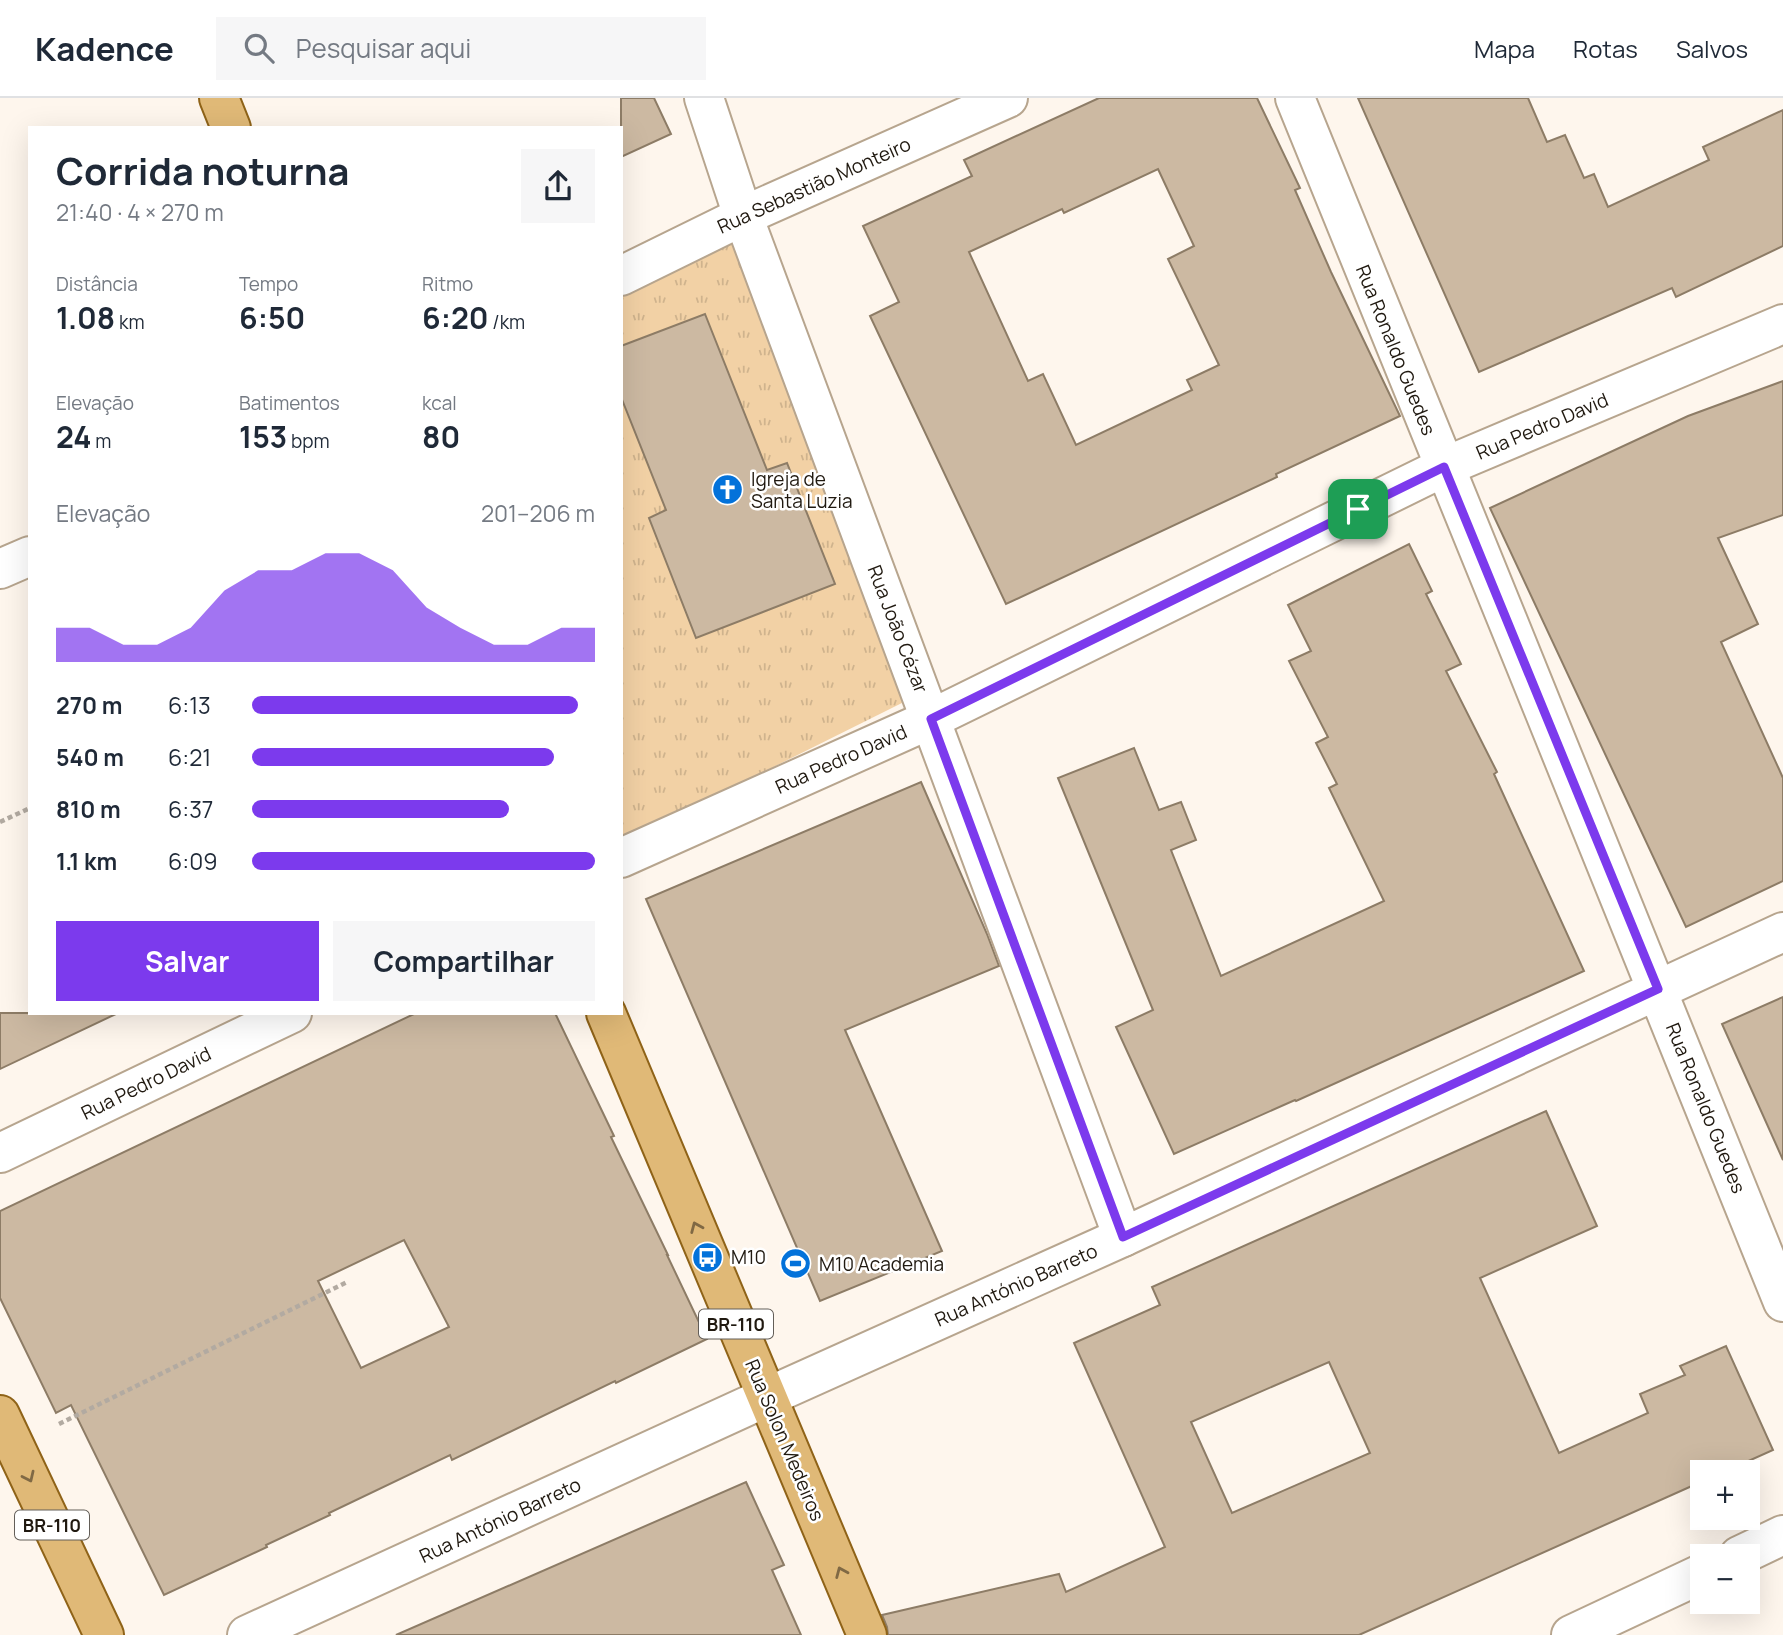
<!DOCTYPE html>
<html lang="pt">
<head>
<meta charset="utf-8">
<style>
	:root { --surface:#fff; --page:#f6f6f7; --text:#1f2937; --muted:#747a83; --line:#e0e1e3; --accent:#7c3aed }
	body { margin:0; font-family:Manrope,sans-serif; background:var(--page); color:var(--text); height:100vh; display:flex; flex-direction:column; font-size:26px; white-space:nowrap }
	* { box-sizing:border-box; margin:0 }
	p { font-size:23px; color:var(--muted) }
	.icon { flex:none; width:38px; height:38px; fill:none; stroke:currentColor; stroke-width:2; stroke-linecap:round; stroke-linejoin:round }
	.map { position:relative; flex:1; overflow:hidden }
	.sheet { position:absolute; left:28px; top:28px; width:595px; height:889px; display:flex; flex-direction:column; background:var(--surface); border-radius:0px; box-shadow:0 7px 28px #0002 }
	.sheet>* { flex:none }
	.controls { position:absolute; left:1690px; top:1362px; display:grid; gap:14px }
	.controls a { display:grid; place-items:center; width:70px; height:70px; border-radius:0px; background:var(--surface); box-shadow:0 7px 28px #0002; font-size:35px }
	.pin { position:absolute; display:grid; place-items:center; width:60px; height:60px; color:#fff; margin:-30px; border-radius:14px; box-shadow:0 4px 10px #0006 }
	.round { display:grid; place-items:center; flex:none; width:74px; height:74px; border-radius:0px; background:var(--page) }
	.headline { display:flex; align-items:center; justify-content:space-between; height:119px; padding:0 28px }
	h1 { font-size:38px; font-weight:700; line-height:52px }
	.metrics { display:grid; grid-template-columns:repeat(3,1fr); gap:10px; height:119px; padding:7px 28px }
	.metrics div { display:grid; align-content:center }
	.metrics b { font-size:30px; font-weight:700 }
	.metrics small { font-size:19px; font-weight:400 }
	.metrics p { font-size:19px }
	.chart { height:196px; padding:14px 28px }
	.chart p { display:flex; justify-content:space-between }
	.chart svg { width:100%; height:126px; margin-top:7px; fill:var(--accent); opacity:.7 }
	.button { display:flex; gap:14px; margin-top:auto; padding:14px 28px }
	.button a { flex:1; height:80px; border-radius:0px; background:var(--accent); color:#fff; font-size:28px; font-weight:700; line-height:80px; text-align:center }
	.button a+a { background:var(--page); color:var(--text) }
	ul { padding:0 28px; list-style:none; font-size:23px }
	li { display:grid; grid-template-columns:112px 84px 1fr; align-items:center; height:52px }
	li i { height:18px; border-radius:9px; background:var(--accent) }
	header { display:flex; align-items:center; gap:42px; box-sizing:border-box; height:98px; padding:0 35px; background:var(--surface); border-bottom:2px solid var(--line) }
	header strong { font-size:33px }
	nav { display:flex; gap:38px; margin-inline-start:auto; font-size:24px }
	.search { width:490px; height:63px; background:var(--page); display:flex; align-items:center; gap:18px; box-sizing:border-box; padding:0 24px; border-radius:0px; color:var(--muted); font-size:26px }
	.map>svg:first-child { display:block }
	.grass { fill:url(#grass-tufts) }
	.building { fill:#ccb9a2; stroke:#8d7c66; stroke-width:2; fill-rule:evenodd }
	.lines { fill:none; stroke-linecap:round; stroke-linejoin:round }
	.street-casing { stroke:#b7a58e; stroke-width:42 }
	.primary-casing { stroke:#8f6318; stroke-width:42 }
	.path { stroke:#b2aaa1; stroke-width:4.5; stroke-dasharray:5 3.5; stroke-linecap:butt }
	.street { stroke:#fff; stroke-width:38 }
	.primary { stroke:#e0b977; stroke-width:38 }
	.oneway { stroke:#806944 }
	.route-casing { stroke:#fff; stroke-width:14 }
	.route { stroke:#7c3aed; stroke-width:9 }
	.labels { text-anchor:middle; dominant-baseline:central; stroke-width:5; stroke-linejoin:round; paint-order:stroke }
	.shield { fill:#fff; stroke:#635e58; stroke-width:2 }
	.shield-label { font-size:18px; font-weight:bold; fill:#201910 }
	.street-label { font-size:19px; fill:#201910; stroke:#fff }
	.poi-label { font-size:19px; fill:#201910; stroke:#fff; text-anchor:start }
</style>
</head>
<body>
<header>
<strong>Kadence</strong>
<div class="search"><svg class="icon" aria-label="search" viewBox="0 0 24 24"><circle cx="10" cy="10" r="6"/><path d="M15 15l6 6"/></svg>Pesquisar aqui</div>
<nav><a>Mapa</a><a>Rotas</a><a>Salvos</a></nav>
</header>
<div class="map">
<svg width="1783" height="1537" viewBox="0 0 1783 1537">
	<defs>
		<pattern id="grass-tufts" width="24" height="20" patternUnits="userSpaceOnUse" patternTransform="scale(1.75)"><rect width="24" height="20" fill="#f2d1a5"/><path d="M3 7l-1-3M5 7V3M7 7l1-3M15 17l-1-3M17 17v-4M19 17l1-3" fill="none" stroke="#cfb38d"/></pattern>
	</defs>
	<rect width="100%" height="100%" fill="#fef6ed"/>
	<!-- grass -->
	<polygon class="grass" points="751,104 922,595 621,745 621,165"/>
	<!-- building -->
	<g class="building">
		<polygon points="621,0 654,0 671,36 621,59"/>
		<path d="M1099 0H1257L1300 90 1295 92 1331 174 1400 318 1276 376 1277 379 1006 506 870 218 899 204 863 128 972 78 964 62ZM1158 71 1194 148 1168 161 1219 267 1187 282 1192 292 1076 347 1043 276 1028 283 969 154 1062 111 1064 115Z"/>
		<polygon points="1358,0 1528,0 1547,44 1565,37 1584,80 1594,76 1608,109 1709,62 1703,49 1783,12 1783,148 1676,199 1672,190 1479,274"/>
		<polygon points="705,216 767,372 787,365 835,486 696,540 649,420 666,412 621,299 621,248"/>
		<polygon points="1783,283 1783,417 1718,440 1758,526 1721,544 1783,680 1783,783 1686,829 1490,410 1688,318"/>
		<polygon points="1409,446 1432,493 1426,496 1461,566 1446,573 1497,674 1494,676 1584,873 1296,1003 1295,1002 1174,1056 1116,929 1153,912 1058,680 1134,650 1159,712 1181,704 1196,742 1171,752 1221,878 1384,803 1329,690 1337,686 1316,645 1328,639 1289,563 1311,553 1288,507"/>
		<polygon points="921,684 987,836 999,868 845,932 942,1153 820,1203 646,801"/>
		<polygon points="1783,899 1783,1062 1722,926"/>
		<polygon points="0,915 118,915 0,971"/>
		<path d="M416 915H555L614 1038 611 1039 668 1157H667L707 1241 616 1285 615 1283 452 1362 450 1357 329 1415 330 1417 266 1447 267 1449 164 1497 71 1307 56 1315 0 1200V1113ZM404 1142 449 1229 361 1270 318 1183Z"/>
		<path d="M1546 1013 1597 1128 1480 1180 1559 1355 1648 1315 1640 1296 1685 1277 1680 1268 1726 1248 1773 1352 1724 1374H1703V1383L1359 1537H888L887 1529 882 1517 1059 1476 1066 1494 1165 1449 1074 1245 1160 1207 1152 1189ZM1329 1264 1370 1355 1232 1415 1191 1324Z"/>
		<polygon points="746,1384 784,1467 772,1472 801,1537 396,1537"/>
	</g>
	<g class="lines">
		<defs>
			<g id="street">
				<polyline points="704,0 743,118 1123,1139"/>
				<path d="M1295 0C1457 402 1623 801 1783 1204"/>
				<polyline points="621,178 743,118 1008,0"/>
				<polyline points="0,471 30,458"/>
				<polyline points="621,760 931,621 1444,369 1783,226"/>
				<polyline points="0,1055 292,915"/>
				<polyline points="1739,1458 1783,1437"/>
				<polyline points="247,1537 767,1299 1123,1139 1783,834"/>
				<polyline points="1571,1537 1703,1475"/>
			</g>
			<g id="primary">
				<polyline points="219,0 231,30"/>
				<polyline points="606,915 867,1537"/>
				<polyline points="0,1317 104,1537"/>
			</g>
		</defs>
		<!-- street casing -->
		<use href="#street" class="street-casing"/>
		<!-- primary casing -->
		<use href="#primary" class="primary-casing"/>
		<!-- path -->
		<g class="path">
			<polyline points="0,724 30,710"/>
			<polyline points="59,1326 347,1184"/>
		</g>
		<!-- street -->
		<use href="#street" class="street"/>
		<!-- primary -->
		<use href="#primary" class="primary"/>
	</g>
	<!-- one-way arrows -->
	<defs><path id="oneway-chevron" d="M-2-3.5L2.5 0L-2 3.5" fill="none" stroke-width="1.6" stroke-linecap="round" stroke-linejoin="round" transform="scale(1.75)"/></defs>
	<g class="oneway">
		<use href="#oneway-chevron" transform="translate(696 1129) rotate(-113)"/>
		<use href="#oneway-chevron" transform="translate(29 1379) rotate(65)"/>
		<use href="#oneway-chevron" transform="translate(841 1474) rotate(-113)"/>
	</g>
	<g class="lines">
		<defs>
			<polygon id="route" points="1444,369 1658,891 1123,1139 931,621"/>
		</defs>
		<!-- route casing -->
		<use href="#route" class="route-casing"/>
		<!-- route -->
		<use href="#route" class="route"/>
	</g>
	<!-- icons -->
	<defs>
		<symbol id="church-disc" viewBox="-11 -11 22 22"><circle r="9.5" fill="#0372da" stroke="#fff"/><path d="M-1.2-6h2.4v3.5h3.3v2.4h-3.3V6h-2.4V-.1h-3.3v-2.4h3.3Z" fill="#fff"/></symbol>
		<symbol id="bus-disc" viewBox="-11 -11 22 22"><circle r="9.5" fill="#0372da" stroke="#fff"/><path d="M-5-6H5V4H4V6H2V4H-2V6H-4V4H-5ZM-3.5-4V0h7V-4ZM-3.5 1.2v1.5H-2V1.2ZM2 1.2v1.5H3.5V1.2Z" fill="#fff"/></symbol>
		<symbol id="stadium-disc" viewBox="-11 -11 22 22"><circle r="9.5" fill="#0372da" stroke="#fff"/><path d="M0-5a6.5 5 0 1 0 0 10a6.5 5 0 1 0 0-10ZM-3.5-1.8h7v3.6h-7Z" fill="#fff"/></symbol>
	</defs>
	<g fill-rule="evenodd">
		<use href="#church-disc" x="710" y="374" width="35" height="35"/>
		<use href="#bus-disc" x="690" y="1142" width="35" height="35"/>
		<use href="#stadium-disc" x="778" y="1148" width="35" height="35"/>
	</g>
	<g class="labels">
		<!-- shield labels -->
		<g class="shield">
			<rect x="699" y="1211.5" width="74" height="29" rx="5"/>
			<rect x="15" y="1412.5" width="74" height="29" rx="5"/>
		</g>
		<g class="shield-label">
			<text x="736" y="1226">BR-110</text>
			<text x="52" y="1427">BR-110</text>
		</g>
		<!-- street labels -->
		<g class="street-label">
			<text transform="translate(814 87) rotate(-24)">Rua Sebastião Monteiro</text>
			<text transform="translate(1396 252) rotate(68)">Rua Ronaldo Guedes</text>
			<text transform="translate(1542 328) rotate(-23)">Rua Pedro David</text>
			<text transform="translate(898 531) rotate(69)">Rua João Cézar</text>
			<text transform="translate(841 661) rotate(-24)">Rua Pedro David</text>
			<text transform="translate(146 985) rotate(-26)">Rua Pedro David</text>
			<text transform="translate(1706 1010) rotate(68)">Rua Ronaldo Guedes</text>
			<text transform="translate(1016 1187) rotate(-24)">Rua António Barreto</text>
			<text transform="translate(785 1342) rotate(67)">Rua Solon Medeiros</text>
			<text transform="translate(500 1422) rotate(-25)">Rua António Barreto</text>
		</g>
		<!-- poi labels -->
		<g class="poi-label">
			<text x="751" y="381">Igreja de<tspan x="751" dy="22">Santa Luzia</tspan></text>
			<text x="731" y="1159">M10</text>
			<text x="819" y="1166">M10 Academia</text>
		</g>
	</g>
</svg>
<div class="controls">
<a>+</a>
<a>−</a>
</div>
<div class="pin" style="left:1358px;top:411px;background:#1e9e55"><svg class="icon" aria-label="arrive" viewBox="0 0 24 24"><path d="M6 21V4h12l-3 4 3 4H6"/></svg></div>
<section class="sheet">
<div class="headline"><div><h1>Corrida noturna</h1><p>21:40 · 4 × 270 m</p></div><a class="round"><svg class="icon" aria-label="share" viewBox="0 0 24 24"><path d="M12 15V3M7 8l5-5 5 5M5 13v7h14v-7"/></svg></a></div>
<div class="metrics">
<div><p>Distância</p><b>1.08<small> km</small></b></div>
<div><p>Tempo</p><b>6:50</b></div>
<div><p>Ritmo</p><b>6:20<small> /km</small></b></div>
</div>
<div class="metrics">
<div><p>Elevação</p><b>24<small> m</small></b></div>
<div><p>Batimentos</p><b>153<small> bpm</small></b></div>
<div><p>kcal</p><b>80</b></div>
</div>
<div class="chart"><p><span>Elevação</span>201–206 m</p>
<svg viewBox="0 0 160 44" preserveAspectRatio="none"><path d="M0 44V32L10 32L20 38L30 38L40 32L50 19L60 12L70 12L80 6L90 6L100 12L110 25L120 32L130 38L140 38L150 32L160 32V44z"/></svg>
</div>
<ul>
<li><b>270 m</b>6:13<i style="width:95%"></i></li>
<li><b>540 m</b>6:21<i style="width:88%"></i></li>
<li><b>810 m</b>6:37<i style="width:75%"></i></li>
<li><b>1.1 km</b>6:09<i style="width:100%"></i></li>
</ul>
<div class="button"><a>Salvar</a><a>Compartilhar</a></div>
</section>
</div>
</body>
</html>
